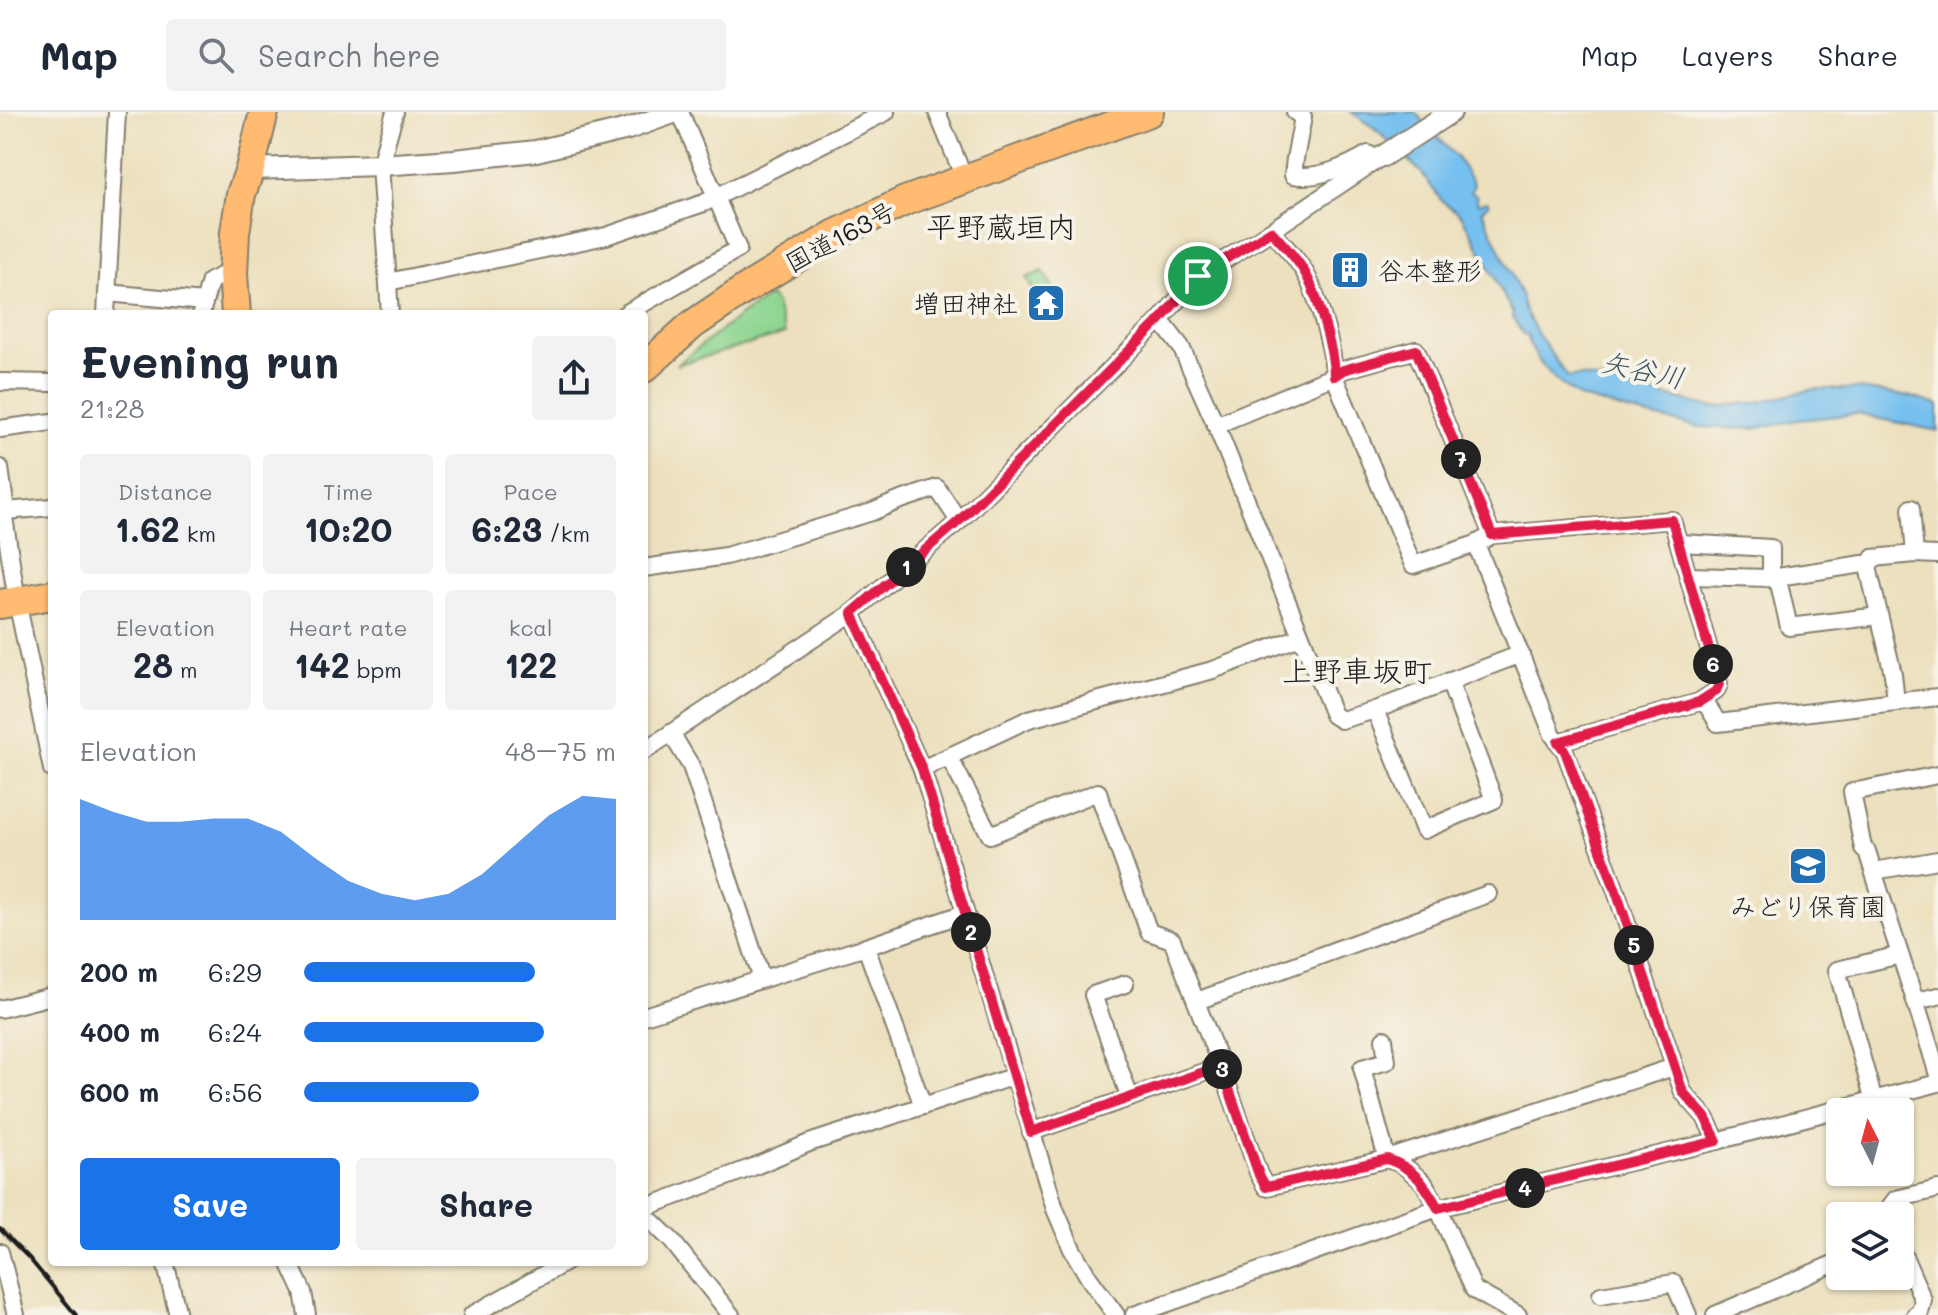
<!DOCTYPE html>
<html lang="en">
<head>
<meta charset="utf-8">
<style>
	:root { --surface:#fff; --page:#f2f2f3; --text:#1f2937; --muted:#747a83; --line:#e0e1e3; --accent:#1a73e8 }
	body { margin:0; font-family:Mali,"Klee One",sans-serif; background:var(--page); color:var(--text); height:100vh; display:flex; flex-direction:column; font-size:30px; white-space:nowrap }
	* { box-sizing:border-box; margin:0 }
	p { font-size:26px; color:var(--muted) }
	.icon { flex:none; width:44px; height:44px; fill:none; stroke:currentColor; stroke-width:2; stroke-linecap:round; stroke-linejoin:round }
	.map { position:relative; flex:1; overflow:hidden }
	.sheet { position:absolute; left:48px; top:198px; width:600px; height:956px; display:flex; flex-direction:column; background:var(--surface); border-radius:8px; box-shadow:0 2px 6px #0004 }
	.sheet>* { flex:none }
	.needle { width:52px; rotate:354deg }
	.tools { position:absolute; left:1826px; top:986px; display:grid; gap:16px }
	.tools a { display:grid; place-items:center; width:88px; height:88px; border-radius:8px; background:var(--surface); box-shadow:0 2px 6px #0004; font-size:40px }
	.pin { position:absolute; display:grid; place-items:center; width:68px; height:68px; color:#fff; margin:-34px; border:4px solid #fff; border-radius:50%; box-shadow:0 2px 8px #0007 }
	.km { position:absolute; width:40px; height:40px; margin:-20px; border-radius:50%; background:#222; color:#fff; font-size:22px; line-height:40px; text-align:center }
	.round { display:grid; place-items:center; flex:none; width:84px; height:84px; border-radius:8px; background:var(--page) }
	.summary { display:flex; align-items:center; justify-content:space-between; height:136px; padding:0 32px }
	h1 { font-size:44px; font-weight:800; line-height:60px }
	.stats { display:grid; grid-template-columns:repeat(3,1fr); gap:12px; height:136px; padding:8px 32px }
	.stats div { display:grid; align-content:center; border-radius:8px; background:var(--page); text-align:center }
	.stats b { font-size:34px; font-weight:800 }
	.stats small { font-size:22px; font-weight:400 }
	.stats p { font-size:22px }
	.chart { height:224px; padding:16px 32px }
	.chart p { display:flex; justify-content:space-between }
	.chart svg { width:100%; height:144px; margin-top:8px; fill:var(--accent); opacity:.7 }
	.button { display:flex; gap:16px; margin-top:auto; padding:16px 32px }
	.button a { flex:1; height:92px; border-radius:8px; background:var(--accent); color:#fff; font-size:32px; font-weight:800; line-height:92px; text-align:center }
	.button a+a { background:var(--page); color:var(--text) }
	ul { padding:0 32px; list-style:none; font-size:26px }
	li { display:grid; grid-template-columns:128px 96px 1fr; align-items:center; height:60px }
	li i { height:20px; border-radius:10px; background:var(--accent) }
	header { display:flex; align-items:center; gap:48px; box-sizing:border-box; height:112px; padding:0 40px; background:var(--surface); border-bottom:2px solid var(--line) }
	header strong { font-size:38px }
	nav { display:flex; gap:44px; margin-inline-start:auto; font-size:28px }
	.search { width:560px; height:72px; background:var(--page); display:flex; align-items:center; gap:20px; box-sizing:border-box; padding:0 28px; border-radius:8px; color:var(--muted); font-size:30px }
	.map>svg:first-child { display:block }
	.green { fill:#8fd691; stroke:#567956; stroke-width:2 }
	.water { fill:#76c0ef; stroke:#496e86; stroke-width:2 }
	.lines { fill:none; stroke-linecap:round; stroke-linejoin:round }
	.minor-casing { stroke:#847e6d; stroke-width:20 }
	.tertiary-casing { stroke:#847e6d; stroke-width:24 }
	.trunk-casing { stroke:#847e6d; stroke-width:32 }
	.minor { stroke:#fff; stroke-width:16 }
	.tertiary { stroke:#fff; stroke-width:20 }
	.trunk { stroke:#ffbb71; stroke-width:28 }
	.rail { stroke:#1c1c1c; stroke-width:4 }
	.route-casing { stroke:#fff; stroke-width:16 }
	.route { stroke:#e11d48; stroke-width:10 }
	.labels { text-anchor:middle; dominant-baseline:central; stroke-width:8; stroke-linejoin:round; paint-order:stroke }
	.street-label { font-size:26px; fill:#1c1c1c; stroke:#f7f3e8 }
	.poi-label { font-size:26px; fill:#1c1c1c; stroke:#f7f3e8; text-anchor:start }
	.water-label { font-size:28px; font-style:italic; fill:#3c5566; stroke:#f7f3e8 }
	.quarter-label { font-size:30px; fill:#1c1c1c; stroke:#f7f3e8 }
</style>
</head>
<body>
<header>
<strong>Map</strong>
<div class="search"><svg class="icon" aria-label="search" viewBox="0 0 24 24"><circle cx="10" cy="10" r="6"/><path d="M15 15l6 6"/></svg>Search here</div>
<nav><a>Map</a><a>Layers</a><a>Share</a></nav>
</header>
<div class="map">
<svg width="1938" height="1203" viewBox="0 0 1938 1203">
	<rect width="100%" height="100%" fill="#f7f3e8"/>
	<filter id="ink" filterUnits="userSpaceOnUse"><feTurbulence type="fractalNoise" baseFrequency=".0125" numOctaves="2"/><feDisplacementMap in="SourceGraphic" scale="16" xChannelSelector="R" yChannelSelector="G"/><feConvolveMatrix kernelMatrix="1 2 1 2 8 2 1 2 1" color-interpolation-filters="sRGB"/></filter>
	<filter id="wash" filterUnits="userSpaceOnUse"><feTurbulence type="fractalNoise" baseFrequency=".006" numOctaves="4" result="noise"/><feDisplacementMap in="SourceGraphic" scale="32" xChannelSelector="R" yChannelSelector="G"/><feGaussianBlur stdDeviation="1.8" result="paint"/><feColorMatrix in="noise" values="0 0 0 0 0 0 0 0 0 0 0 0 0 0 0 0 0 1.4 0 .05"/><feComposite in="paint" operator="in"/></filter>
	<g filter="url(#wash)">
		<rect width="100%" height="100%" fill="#ece0be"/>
		<!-- green -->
		<g class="green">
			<polygon points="1043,159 1063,194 1048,203 1026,166"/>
			<polygon points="770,184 775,190 785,222 676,253 742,202"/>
		</g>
		<!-- water -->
		<path class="water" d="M1351 0H1415L1457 46 1474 72 1471 80 1476 83 1478 92 1487 89 1489 92 1482 98 1522 185C1521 202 1556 249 1568 265L1582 264 1712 295 1758 290 1815 277H1858L1908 284 1938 293V319L1857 302 1798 308 1753 317 1699 315 1631 300 1579 285 1558 270 1541 252 1529 232 1528 223 1523 222 1512 205 1513 202 1472 122 1461 103 1441 88 1421 60 1407 47 1374 16Z"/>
	</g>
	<g filter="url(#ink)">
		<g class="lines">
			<defs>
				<g id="minor">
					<polyline points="937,0 965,68"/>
					<path d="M1295 0 1303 5 1295 47 1293 63C1317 68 1348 54 1368 42L1377 47"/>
					<path d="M1271 119C1283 132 1295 144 1304 159 1317 181 1334 239 1334 264L1413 453 1476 432 1553 623 1565 639 1617 782 1683 980 1705 1005 1717 1029"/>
					<polyline points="388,170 606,124 704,91 886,0"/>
					<polyline points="107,181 204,190"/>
					<polyline points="106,202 117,0"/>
					<polyline points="201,202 210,169 221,164 233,162"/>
					<polyline points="390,202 380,53 395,0"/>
					<polyline points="625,202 738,137 680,0"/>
					<polyline points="1160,208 1181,235 1216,313 1333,603 1341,608 1375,598 1521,542"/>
					<polyline points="0,270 52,271"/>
					<polyline points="1216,313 1334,264 1343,258 1416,238 1492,423"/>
					<polyline points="0,317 52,310"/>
					<polyline points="0,356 6,399 4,405 17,489 52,657"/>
					<polyline points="1911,396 1915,442"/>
					<polyline points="6,399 52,395"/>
					<polyline points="1680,431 1771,436 1771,466 1779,472 1789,515 1879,504"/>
					<polyline points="1476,432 1492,423 1672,408 1719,572 1716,579 1699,590 1558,630"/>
					<polyline points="1868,455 1873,446 1915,442 1938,443"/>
					<polyline points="644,456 726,444 872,400 898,389 937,376 959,409"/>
					<polyline points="1689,464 1771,466 1863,452 1868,455 1893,562 1896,590"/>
					<polyline points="852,501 922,657 1055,1097 1072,1137 1089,1166 1116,1203"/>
					<polyline points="1699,590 1707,593 1718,611 1938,585"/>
					<polyline points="1375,598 1424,718 1494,688 1449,569"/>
					<polyline points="671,621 691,654 762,867"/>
					<polyline points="644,639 852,501 959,409 1160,208 1198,164 1257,128 1383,44"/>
					<polyline points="949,645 990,723 1098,680 1149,820 1172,828 1221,954 1259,1063 1266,1075 1387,1047 1674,955"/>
					<polyline points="922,657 1029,607 1213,558 1300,525"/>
					<path d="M1938 663 1852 680 1863 736 1867 739C1890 814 1916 888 1938 963"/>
					<polyline points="1874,759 1938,748"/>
					<polyline points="866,835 923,994"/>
					<polyline points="1125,872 1093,883 1130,986"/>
					<polyline points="1197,889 1488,782"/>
					<polyline points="1916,889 1938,884"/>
					<polyline points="0,897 52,884"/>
					<polyline points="644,904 866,835 965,801"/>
					<polyline points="1384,927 1387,949 1362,956 1387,1047 1402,1052 1424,1071 1438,1096 1474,1178 1518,1203"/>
					<polyline points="1874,989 1837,858 1900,843"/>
					<polyline points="1031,1020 1221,954"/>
					<polyline points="644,1096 753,1055 809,1031 1015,964"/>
					<polyline points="644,1102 671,1128 731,1203"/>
					<polyline points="1891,1104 1889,1096 1896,1087 1938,1077"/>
					<polyline points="1900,1135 1923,1188 1920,1200 1915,1203"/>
					<polyline points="0,1140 16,1203"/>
					<polyline points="165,1150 178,1203"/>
					<polyline points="289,1150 303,1180 307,1203"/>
					<polyline points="1601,1183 1674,1171 1688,1203"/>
					<polyline points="472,1203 566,1150"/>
					<polyline points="1134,1203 1438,1096 1717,1029 1938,971"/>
					<polyline points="1715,1203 1840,1149"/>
				</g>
				<g id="tertiary">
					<polyline points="1383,44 1451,0"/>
					<polyline points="250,57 380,53 454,48 536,39 628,17 676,0"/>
				</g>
				<g id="trunk">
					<polyline points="236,202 233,162 235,120 241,82 250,57 264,0"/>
					<polyline points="644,256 692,213 745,177 834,123 905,89 1149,0"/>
					<polyline points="0,492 52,483"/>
				</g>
			</defs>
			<!-- minor casing -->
			<use href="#minor" class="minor-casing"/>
			<!-- tertiary casing -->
			<use href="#tertiary" class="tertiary-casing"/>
			<!-- trunk casing -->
			<use href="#trunk" class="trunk-casing"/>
			<!-- minor -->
			<use href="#minor" class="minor"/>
			<!-- tertiary -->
			<use href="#tertiary" class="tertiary"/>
			<!-- trunk -->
			<use href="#trunk" class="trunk"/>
			<!-- rail -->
			<polyline class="rail" points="0,1117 29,1146 76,1203"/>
		</g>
	</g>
	<g class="lines" filter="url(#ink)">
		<defs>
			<path id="route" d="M1271 119C1283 132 1295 144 1304 159 1317 181 1334 239 1334 264L1343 258 1416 238 1492 423 1672 408 1719 572 1716 579 1699 590 1558 630 1565 639 1617 782 1683 980 1705 1005 1717 1029 1438 1096C1425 1072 1414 1056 1387 1047L1266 1075 1259 1063 1221 954 1031 1020 922 657 852 501 959 409 1160 208 1198 164Z"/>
		</defs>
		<!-- route casing -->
		<use href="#route" class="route-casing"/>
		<!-- route -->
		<use href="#route" class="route"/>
	</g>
	<!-- icons -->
	<defs>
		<symbol id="building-square" viewBox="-11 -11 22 22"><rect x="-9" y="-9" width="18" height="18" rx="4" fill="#1f6fb2" stroke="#f7f3e8"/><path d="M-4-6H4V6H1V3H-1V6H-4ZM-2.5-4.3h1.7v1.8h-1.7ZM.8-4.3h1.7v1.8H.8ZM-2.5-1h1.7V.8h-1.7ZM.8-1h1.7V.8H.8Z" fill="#fff"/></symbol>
		<symbol id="temple-square" viewBox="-11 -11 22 22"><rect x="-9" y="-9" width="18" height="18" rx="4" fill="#1f6fb2" stroke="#f7f3e8"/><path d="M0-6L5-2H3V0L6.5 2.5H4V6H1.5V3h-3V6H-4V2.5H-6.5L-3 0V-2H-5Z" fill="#fff"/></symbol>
		<symbol id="school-square" viewBox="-11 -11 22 22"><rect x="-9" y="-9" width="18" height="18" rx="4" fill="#1f6fb2" stroke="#f7f3e8"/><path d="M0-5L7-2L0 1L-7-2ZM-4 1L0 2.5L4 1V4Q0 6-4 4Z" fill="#fff"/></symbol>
	</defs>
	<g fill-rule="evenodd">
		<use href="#building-square" x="1328" y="136" width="44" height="44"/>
		<use href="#temple-square" x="1024" y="169" width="44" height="44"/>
		<use href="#school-square" x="1786" y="732" width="44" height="44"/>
	</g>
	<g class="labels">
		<!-- street labels -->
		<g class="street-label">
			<text transform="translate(840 124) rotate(-28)">国道163号</text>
		</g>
		<!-- poi labels -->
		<g class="poi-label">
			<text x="1378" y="158">谷本整形</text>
			<text x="1018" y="191" text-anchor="end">増田神社</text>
			<text x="1808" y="794" text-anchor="middle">みどり保育園</text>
		</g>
		<!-- water labels -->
		<g class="water-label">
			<text transform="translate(1643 257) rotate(12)">矢谷川</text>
		</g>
		<!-- quarter labels -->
		<g class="quarter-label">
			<text x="1001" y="114">平野蔵垣内</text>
			<text x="1357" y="558">上野車坂町</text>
		</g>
	</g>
</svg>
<div class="tools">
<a><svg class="needle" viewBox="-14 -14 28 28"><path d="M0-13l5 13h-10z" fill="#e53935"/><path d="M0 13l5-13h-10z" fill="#747a83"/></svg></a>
<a><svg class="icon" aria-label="layers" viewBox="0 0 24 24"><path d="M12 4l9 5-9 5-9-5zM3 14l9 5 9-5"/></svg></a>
</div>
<div class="pin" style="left:1198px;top:164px;background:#1e9e55"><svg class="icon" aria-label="arrive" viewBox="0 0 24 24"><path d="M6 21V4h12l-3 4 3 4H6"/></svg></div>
<b class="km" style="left:906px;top:455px">1</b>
<b class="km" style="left:971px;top:820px">2</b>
<b class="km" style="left:1222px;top:957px">3</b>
<b class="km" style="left:1525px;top:1076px">4</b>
<b class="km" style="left:1634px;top:833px">5</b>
<b class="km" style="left:1713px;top:552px">6</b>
<b class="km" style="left:1461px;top:347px">7</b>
<section class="sheet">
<div class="summary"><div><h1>Evening run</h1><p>21:28</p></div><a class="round"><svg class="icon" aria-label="share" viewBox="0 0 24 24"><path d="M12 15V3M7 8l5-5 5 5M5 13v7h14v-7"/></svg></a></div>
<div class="stats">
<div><p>Distance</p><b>1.62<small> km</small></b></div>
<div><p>Time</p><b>10:20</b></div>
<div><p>Pace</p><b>6:23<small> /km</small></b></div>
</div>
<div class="stats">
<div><p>Elevation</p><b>28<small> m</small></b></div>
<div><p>Heart rate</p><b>142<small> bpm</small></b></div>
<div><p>kcal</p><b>122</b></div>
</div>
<div class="chart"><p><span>Elevation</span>48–75 m</p>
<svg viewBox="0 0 160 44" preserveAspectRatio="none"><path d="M0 44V7L10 11L20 14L30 14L40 13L50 13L60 17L70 25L80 32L90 36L100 38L110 36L120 30L130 21L140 12L150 6L160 7V44z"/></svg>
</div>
<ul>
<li><b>200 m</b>6:29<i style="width:74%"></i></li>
<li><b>400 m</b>6:24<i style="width:77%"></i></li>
<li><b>600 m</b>6:56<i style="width:56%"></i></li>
</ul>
<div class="button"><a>Save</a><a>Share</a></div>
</section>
</div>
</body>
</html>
